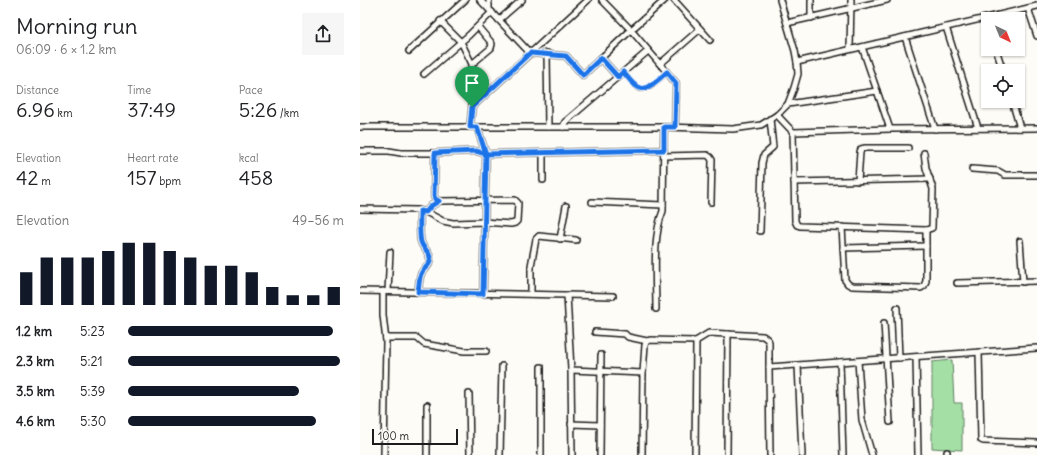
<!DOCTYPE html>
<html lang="en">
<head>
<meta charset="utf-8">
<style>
	:root { --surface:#fff; --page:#f6f6f6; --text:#202124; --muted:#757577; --accent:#111827 }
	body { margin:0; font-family:Delius,sans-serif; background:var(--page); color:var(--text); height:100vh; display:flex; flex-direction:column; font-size:15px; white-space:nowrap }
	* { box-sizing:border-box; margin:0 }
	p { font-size:13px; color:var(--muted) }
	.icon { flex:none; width:22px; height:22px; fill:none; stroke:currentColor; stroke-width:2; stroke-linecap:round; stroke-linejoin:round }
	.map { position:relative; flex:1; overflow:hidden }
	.side { display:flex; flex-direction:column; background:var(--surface); width:360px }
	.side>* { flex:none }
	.needle { width:26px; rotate:137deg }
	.fabs { position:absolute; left:621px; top:12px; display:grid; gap:8px }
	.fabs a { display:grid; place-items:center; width:44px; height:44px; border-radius:0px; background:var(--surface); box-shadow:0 1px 3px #0004; font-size:20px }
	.scale { position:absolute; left:12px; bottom:10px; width:86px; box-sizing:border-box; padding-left:4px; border:2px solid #1c1c1c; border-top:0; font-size:11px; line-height:14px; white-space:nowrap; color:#1c1c1c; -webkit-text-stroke:3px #fdfcf7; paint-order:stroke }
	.pin { position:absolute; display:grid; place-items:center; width:34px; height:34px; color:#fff; margin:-41px -17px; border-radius:50% 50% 50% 0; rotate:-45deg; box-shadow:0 0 4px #0007 }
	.pin .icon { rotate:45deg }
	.round { display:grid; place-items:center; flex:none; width:42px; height:42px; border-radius:0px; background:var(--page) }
	.overview { display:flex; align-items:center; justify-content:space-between; height:68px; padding:0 16px }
	h1 { font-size:22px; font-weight:600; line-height:30px }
	.figures { display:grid; grid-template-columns:repeat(3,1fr); gap:6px; height:68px; padding:4px 16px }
	.figures div { display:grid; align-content:center }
	.figures b { font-size:20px; font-weight:600 }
	.figures small { font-size:11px; font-weight:400 }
	.figures p { font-size:11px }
	.chart { height:112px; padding:8px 16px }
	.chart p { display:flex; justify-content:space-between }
	.chart svg { width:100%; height:72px; margin-top:4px; stroke:var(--accent); stroke-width:6 }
	ul { padding:0 16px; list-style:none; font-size:13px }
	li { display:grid; grid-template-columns:64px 48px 1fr; align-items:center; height:30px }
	li i { height:10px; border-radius:5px; background:var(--accent) }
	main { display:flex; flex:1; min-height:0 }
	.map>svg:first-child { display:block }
	.green { fill:#a4e0a6; stroke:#607e61 }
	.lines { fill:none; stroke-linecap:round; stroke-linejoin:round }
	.service-casing { stroke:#1c1c1c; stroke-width:5.5 }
	.minor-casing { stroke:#1c1c1c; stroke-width:8 }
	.service { stroke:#fdfcf7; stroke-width:2.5 }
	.minor { stroke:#fdfcf7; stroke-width:5 }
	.route-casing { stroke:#fff; stroke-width:8 }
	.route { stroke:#1a73e8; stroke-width:5 }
</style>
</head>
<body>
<main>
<section class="side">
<div class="overview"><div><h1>Morning run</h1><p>06:09 · 6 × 1.2 km</p></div><a class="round"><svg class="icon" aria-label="share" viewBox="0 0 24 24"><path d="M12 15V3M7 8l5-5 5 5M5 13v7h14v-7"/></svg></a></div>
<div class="figures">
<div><p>Distance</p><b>6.96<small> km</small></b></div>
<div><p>Time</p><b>37:49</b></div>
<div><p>Pace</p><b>5:26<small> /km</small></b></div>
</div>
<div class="figures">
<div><p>Elevation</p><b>42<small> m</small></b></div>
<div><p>Heart rate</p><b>157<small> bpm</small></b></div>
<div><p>kcal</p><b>458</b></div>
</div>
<div class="chart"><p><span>Elevation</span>49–56 m</p>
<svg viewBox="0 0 160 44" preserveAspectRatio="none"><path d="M5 44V24M15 44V15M25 44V15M35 44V15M45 44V11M55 44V6M65 44V6M75 44V11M85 44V15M95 44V20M105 44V20M115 44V24M125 44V33M135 44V38M145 44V38M155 44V33"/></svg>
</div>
<ul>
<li><b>1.2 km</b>5:23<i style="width:95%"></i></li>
<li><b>2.3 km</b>5:21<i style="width:98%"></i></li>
<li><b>3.5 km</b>5:39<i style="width:79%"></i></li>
<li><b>4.6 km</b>5:30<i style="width:87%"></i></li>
</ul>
</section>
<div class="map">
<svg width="677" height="455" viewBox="0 0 677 455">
	<rect width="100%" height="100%" fill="#fdfcf7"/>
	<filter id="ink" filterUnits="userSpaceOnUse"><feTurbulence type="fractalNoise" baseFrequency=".025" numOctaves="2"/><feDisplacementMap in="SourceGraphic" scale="8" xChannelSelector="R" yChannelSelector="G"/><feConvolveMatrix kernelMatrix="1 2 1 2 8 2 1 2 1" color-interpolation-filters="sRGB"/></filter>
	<g filter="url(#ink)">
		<!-- green -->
		<polygon class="green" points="592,360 594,403 602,403 602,450 572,448 572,362"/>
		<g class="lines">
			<defs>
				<path id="service" d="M264 73C268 78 274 86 280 89 287 91 301 77 307 73"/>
				<g id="minor">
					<polyline points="120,0 170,53 206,56 223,75 271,30 305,0"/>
					<polyline points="242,0 271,30 316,83 315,127"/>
					<polyline points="314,0 350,40"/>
					<polyline points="129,8 129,0"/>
					<polyline points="668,8 677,36"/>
					<polyline points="451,18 451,0"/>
					<polyline points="139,20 162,0"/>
					<polyline points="80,21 101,42 112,64 112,107 110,127"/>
					<polyline points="427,23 527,0"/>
					<polyline points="586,27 618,128"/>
					<polyline points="545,37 575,129"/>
					<polyline points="502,47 530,129"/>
					<polyline points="490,49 491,0"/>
					<polyline points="636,49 643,71"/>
					<polyline points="49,51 105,0"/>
					<polyline points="187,53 188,127"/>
					<polyline points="241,58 258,77"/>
					<polyline points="437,62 677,6"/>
					<polyline points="112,64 131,48 132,44 130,41 118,27"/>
					<polyline points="300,64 340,29"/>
					<polyline points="64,74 109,35 132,12"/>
					<polyline points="652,101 660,128"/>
					<polyline points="428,104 517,91"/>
					<polyline points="112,107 228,0"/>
					<polyline points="417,115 433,132 530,129 677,128"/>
					<polyline points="0,127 304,127 373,129 401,125 417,115 428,104 434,88 438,74 437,62 435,51 420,0"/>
					<polyline points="117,127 126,154 123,294"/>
					<polyline points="203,127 205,122 288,51"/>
					<polyline points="433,132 435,221 437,225 440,226 566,230 572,228 573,189 566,168 564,153"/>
					<polyline points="0,151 29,151 41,153 75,153 116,151 126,154 304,150"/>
					<polyline points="75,153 74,196 75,199 79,201"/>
					<polyline points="183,153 183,180"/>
					<polyline points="304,156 347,155 350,157 352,160 351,202"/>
					<polyline points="612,169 638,171 645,175 677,175"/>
					<polyline points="498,181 500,152 501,149 505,148 548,148"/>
					<polyline points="434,182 570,179"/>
					<polyline points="232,202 303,205"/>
					<polyline points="0,209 57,210 66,212 83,221 93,223 124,222 151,224 155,223 157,221 158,203 155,200 79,201 71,206 66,212"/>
					<polyline points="482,227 485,280 488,284 492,286 561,288 564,286 566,281 566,230"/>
					<polyline points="400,231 402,163 404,155 413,147 410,119"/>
					<polyline points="200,239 206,206"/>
					<polyline points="660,241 663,282"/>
					<polyline points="483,248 566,246"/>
					<polyline points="597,283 677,281"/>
					<polyline points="0,291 253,296"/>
					<polyline points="23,291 23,315 26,341 24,455"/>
					<polyline points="28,291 30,252"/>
					<path d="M58 292C59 286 59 279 61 274 63 268 69 268 70 261 71 251 63 250 61 242 59 234 60 220 60 211"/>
					<polyline points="171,294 171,266 176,239 179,236 216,240"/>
					<polyline points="207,295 211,370 212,455"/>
					<polyline points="537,308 539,358"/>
					<path d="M296 309C296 280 292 237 303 211L304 127"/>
					<polyline points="524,323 530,422"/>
					<polyline points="235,332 265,334 268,337 287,341"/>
					<polyline points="26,338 57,338 64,344 104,351 126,351"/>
					<polyline points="619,352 621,440 623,441 677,443"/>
					<polyline points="556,357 558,455"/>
					<polyline points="498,361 502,420 512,455"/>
					<polyline points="480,362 483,455"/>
					<polyline points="438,365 442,455"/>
					<polyline points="409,367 677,348"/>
					<polyline points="211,370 283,373"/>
					<polyline points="109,394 110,455"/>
					<polyline points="67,405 67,455"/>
					<polyline points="211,424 240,425"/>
					<polyline points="587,452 587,455"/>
					<polyline points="140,455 142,366"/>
					<polyline points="181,455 181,367"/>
					<polyline points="240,455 241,355"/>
					<polyline points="282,455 283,373 285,345 287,341 290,340 336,341 349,333 403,336 407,339 409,342 409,367 410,455"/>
					<polyline points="335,455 336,341"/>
					<polyline points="367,455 368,334"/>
				</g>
			</defs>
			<!-- service casing -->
			<use href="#service" class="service-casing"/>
			<!-- minor casing -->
			<use href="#minor" class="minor-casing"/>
			<!-- service -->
			<use href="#service" class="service"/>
			<!-- minor -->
			<use href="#minor" class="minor"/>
		</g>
	</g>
	<g class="lines" filter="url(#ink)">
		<defs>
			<path id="route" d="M112 107 110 127H117L126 154 123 294 58 292C59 286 59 279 61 274 63 268 69 267 70 261 71 251 63 250 61 242 59 234 60 220 60 211L66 212 71 206 79 201 75 199 74 196 75 153 116 151 126 154 304 150V127H315L316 83 307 72C301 77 287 91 280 88 273 86 268 77 263 72L258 77 241 58 223 75 206 56 170 53 112 107"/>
		</defs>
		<!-- route casing -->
		<use href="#route" class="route-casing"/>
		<!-- route -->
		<use href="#route" class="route"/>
	</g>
</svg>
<div class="fabs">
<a><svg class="needle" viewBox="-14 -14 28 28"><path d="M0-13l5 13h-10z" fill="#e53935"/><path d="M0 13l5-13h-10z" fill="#757577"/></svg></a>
<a><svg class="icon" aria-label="locate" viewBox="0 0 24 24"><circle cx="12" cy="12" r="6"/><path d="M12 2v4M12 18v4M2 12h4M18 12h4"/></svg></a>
</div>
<div class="scale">100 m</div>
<div class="pin" style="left:112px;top:107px;background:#1e9e55"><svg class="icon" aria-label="arrive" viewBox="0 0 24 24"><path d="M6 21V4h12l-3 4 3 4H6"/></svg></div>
</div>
</main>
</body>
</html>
